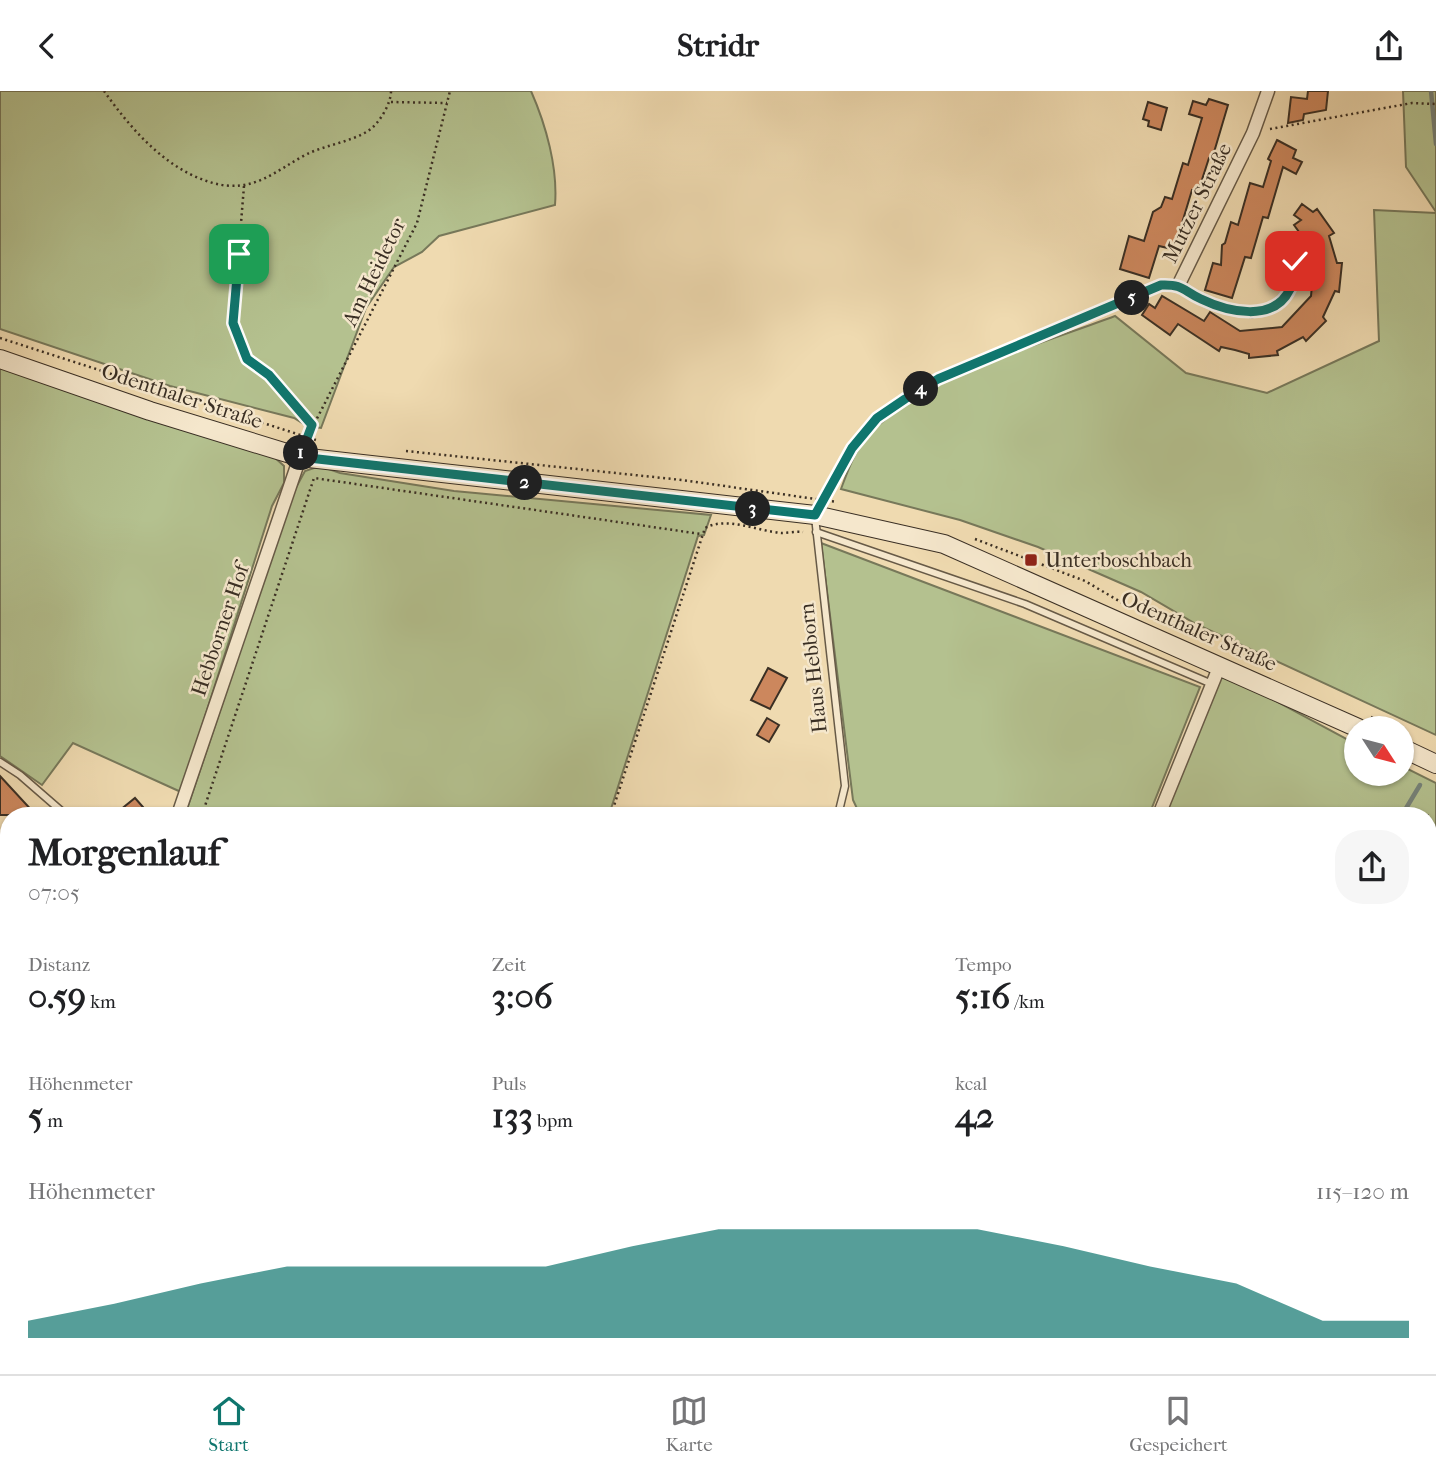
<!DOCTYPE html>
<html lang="de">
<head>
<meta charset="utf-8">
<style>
	:root { --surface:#fff; --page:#f6f6f6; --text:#202124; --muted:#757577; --line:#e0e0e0; --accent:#0f766e }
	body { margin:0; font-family:"IM FELL French Canon",serif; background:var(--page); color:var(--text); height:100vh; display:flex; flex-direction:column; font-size:26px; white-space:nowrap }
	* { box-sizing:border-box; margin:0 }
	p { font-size:23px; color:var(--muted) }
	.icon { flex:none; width:38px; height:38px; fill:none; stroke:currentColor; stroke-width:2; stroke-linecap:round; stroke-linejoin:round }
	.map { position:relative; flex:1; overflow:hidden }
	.details { position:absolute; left:0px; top:716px; width:1437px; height:569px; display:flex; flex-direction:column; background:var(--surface); border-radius:28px 28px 0 0; box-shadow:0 2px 5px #0004 }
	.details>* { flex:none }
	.needle { width:46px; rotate:126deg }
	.controls { position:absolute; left:1344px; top:625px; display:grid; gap:14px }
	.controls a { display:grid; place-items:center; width:70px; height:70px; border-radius:50%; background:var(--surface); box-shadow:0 2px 5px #0004; font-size:35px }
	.pin { position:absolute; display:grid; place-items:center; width:60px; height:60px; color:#fff; margin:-30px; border-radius:14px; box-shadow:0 4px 10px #0006 }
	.km { position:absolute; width:35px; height:35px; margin:-18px; border-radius:50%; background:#222; color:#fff; font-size:19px; line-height:35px; text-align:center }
	.round { display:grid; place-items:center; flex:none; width:74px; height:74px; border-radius:28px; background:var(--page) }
	.overview { display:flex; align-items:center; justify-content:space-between; height:119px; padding:0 28px }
	h1 { font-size:38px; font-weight:700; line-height:52px }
	.figures { display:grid; grid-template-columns:repeat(3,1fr); gap:10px; height:119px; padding:7px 28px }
	.figures div { display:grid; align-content:center }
	.figures b { font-size:35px; font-weight:700 }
	.figures small { font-size:19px; font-weight:400 }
	.figures p { font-size:19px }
	.chart { height:196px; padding:14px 28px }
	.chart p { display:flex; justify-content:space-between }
	.chart svg { width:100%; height:126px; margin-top:7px; fill:var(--accent); opacity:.7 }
	header { display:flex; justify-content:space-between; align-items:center; height:91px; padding:0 28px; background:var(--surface); font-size:32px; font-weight:700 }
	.tab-bar { display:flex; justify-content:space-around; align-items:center; height:98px; border-top:2px solid var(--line); background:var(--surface); font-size:19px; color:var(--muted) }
	.tab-bar a { display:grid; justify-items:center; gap:4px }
	.tab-bar .current { color:var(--accent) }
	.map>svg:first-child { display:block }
	.green { fill:#b4c18f; stroke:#77785a; stroke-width:2 }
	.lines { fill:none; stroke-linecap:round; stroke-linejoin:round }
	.stream { stroke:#75827a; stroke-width:4.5 }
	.building { fill:#cc875d; stroke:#3a2f24; stroke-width:2 }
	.service-casing { stroke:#675a47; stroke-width:9 }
	.minor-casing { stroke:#675a47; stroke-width:15 }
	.secondary-casing { stroke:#3a2f24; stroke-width:20 }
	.path { stroke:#3a2f24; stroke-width:2.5; stroke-dasharray:2 3.5; stroke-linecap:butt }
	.service { stroke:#f5e7cc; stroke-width:6 }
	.minor { stroke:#f5e7cc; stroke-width:12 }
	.secondary { stroke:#f5e7cc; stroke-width:18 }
	.route-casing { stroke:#fff; stroke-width:14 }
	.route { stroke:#0f766e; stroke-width:9 }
	.poi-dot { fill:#8f2418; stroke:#f5e7cc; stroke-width:2.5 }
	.labels { text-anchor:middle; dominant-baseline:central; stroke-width:5; stroke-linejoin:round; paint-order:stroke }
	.street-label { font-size:21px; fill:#3a2f24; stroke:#f5e7cc }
	.poi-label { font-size:21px; fill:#3a2f24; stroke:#f5e7cc; text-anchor:start }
</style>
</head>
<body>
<header><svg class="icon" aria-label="back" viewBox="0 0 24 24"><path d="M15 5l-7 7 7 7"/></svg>Stridr<svg class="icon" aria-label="share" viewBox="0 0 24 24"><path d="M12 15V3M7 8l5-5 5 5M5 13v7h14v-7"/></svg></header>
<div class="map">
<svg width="1436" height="1283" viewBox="0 0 1436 1283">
	<rect width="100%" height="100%" fill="#efdab0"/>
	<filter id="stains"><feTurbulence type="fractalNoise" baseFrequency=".00286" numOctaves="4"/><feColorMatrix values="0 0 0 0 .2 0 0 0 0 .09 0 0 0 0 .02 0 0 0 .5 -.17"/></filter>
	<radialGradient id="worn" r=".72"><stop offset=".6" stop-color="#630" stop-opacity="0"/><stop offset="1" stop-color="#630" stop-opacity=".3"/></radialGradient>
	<!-- green -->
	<g class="green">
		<path d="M0 0H531C546 34 558 77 555 114L439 145 422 161 394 176 366 217 321 337 307 335 294 327 170 295 0 238Z"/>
		<polygon points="1403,0 1436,0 1436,121 1406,76"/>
		<path d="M1374 119 1436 122V644L1196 533 1141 501 1038 456 960 429 841 398C847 382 853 364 864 350 912 288 1042 253 1115 225L1186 282 1267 302 1379 250Z"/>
		<polygon points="0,274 273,365 284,375 284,392 272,415 181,701 73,652 42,694 0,665"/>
		<polygon points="320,375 340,382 454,400 711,424 704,444 698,445 609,724 185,724 293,402 305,380"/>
		<polygon points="821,452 1200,596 1149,724 860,724 853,709"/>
		<polygon points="1220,580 1356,653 1356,682 1402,682 1402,675 1436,692 1436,1283 1070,1283 1072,1276 1428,1276 1428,724 1161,724"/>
		<path d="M0 901H9V1172C3 1184 3 1199 9 1211V1276H752L746 1283H0Z"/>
	</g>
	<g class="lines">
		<!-- stream -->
		<g class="stream">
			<polyline points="1431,0 1436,53"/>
			<polyline points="1402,724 1420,694"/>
			<polyline points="0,910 9,910"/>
			<polyline points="0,1130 9,1111"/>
			<polyline points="0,1239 9,1255"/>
			<polyline points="21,1276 25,1283"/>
			<polyline points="1092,1283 1095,1276"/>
		</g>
	</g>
	<!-- building -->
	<g class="building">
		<polygon points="1308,0 1328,0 1326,19 1304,23 1303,29 1288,32 1291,6 1307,8"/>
		<polygon points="1209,8 1228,14 1212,68 1209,67 1198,101 1192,99 1176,152 1172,158 1159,155 1149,187 1120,178 1129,145 1144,150 1153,121 1161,116 1165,106 1172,108 1183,72 1188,74 1202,27 1189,23 1193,10 1206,14"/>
		<polygon points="1148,11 1167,17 1161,39 1148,35 1149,30 1143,28"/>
		<polygon points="1277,49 1296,59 1293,67 1302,71 1296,83 1283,76 1268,127 1263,126 1251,167 1245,166 1232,207 1205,199 1213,172 1221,174 1222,154 1225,152 1231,131 1238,134 1250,92 1263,96 1271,70 1268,68"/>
		<polygon points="1302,113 1313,121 1317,118 1334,142 1329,145 1337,172 1342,172 1339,201 1335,200 1323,226 1326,230 1306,250 1303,246 1277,260 1278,264 1249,267 1249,263 1235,259 1221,256 1219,260 1178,233 1170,244 1142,224 1149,213 1155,217 1162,205 1204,230 1210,221 1240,240 1282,236 1311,205 1315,163 1294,134 1301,129 1294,124"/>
		<polygon points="768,577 787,587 770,618 751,609"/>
		<polygon points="767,627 779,634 769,651 757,644"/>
		<polygon points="0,685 36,724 0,724"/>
		<polygon points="135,707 150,724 114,724"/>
	</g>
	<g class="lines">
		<defs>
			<g id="service">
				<polyline points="1179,193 1201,209 1251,223 1269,219 1290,198 1295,170 1282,152"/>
				<polyline points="815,426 845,695 838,724"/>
				<polyline points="816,441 1025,513 1212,593"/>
				<polyline points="0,671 20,684 66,724"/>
			</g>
			<g id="minor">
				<polyline points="1179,193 1253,42 1268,0"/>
				<polyline points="178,724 300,366"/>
				<polyline points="1159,724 1220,574"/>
				<polyline points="39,1276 41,1283"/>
				<polyline points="900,1283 904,1276"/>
			</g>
			<g id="secondary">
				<polyline points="0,268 150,320 300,366 815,424 944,453 1358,637"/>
				<polyline points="1402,657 1436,673"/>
			</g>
		</defs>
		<!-- service casing -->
		<use href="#service" class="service-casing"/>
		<!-- minor casing -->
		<use href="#minor" class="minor-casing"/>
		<!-- secondary casing -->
		<use href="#secondary" class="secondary-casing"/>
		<!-- path -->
		<g class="path">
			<path d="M104 0C131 38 166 79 213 92 253 103 275 80 307 63 326 54 350 51 368 40 379 33 391 13 391 0"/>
			<polyline points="391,11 447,12"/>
			<polyline points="1270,38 1412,12 1436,13"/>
			<polyline points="244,95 233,231 247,268 269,284 312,334"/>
			<polyline points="0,247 319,350"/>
			<polyline points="307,347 417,132 450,0"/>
			<polyline points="406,360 682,389 837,411"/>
			<path d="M825 406C841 379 853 352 875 329 892 312 918 300 938 288L1165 194"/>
			<polyline points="975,448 1085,490 1131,517 1202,548"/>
			<polyline points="1371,626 1396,637"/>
			<polyline points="202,724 314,387 701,443"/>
			<path d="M611 724 705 437C726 425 758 440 781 442 788 442 796 440 803 441"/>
			<polyline points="0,900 9,900"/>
			<polyline points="540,1276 550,1283"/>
			<polyline points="381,1283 385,1276"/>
			<polyline points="455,1283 458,1276"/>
			<polyline points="619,1283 620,1276"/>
			<polyline points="1069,1283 1070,1276"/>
		</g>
		<!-- service -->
		<use href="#service" class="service"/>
		<!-- minor -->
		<use href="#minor" class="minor"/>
		<!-- secondary -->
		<use href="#secondary" class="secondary"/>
	</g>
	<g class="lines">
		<defs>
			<path id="route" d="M239 163 233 232 247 268 269 284 312 334 300 366 815 424 852 357 877 327 905 308 938 288 1161 194C1184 193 1183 200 1201 208 1228 221 1274 232 1290 198 1294 190 1293 178 1295 170"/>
		</defs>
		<!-- route casing -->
		<use href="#route" class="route-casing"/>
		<!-- route -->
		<use href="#route" class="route"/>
	</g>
	<!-- markers -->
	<rect class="poi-dot" x="1024" y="462" width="14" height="14" rx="3.5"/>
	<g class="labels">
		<!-- street labels -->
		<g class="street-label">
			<text transform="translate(1197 112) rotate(-64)">Mutzer Straße</text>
			<text transform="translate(374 181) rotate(-64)">Am Heidetor</text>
			<text transform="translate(182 305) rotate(18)">Odenthaler Straße</text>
			<text transform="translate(220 539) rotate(-71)">Hebborner Hof</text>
			<text transform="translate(1199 540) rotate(24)">Odenthaler Straße</text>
			<text transform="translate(813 577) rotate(-96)">Haus Hebborn</text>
		</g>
		<!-- poi labels -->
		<g class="poi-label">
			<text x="1045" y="469">Unterboschbach</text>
		</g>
	</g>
	<rect width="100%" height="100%" filter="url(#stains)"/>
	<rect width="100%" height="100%" fill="url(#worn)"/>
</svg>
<div class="controls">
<a><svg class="needle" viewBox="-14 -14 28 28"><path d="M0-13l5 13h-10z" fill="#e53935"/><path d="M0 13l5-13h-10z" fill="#757577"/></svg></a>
</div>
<div class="pin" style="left:239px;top:163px;background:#1e9e55"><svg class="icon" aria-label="arrive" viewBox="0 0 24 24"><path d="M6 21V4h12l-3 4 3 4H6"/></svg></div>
<div class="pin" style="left:1295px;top:170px;background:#d93025"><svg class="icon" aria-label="check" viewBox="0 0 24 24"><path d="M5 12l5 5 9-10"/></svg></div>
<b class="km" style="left:301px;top:362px">1</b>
<b class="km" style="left:525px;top:392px">2</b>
<b class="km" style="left:753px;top:418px">3</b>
<b class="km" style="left:921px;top:298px">4</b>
<b class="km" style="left:1132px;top:207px">5</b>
<section class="details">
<div class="overview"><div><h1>Morgenlauf</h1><p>07:05</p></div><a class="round"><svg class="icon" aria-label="share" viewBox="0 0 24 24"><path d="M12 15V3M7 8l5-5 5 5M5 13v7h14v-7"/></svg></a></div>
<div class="figures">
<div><p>Distanz</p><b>0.59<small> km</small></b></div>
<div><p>Zeit</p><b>3:06</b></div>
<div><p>Tempo</p><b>5:16<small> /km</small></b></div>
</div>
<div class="figures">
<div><p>Höhenmeter</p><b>5<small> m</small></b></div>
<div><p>Puls</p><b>133<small> bpm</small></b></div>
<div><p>kcal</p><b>42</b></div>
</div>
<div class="chart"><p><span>Höhenmeter</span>115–120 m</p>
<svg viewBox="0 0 160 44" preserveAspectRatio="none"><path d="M0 44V38L10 32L20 25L30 19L40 19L50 19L60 19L70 12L80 6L90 6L100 6L110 6L120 12L130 19L140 25L150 38L160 38V44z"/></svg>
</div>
</section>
</div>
<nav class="tab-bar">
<a class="current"><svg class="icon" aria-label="home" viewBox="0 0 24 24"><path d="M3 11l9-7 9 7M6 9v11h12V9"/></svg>Start</a>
<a><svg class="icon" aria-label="map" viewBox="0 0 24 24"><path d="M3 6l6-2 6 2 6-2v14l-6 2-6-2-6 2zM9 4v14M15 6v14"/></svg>Karte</a>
<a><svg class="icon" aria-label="saved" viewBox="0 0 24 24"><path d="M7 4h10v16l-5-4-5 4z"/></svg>Gespeichert</a>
</nav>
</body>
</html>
